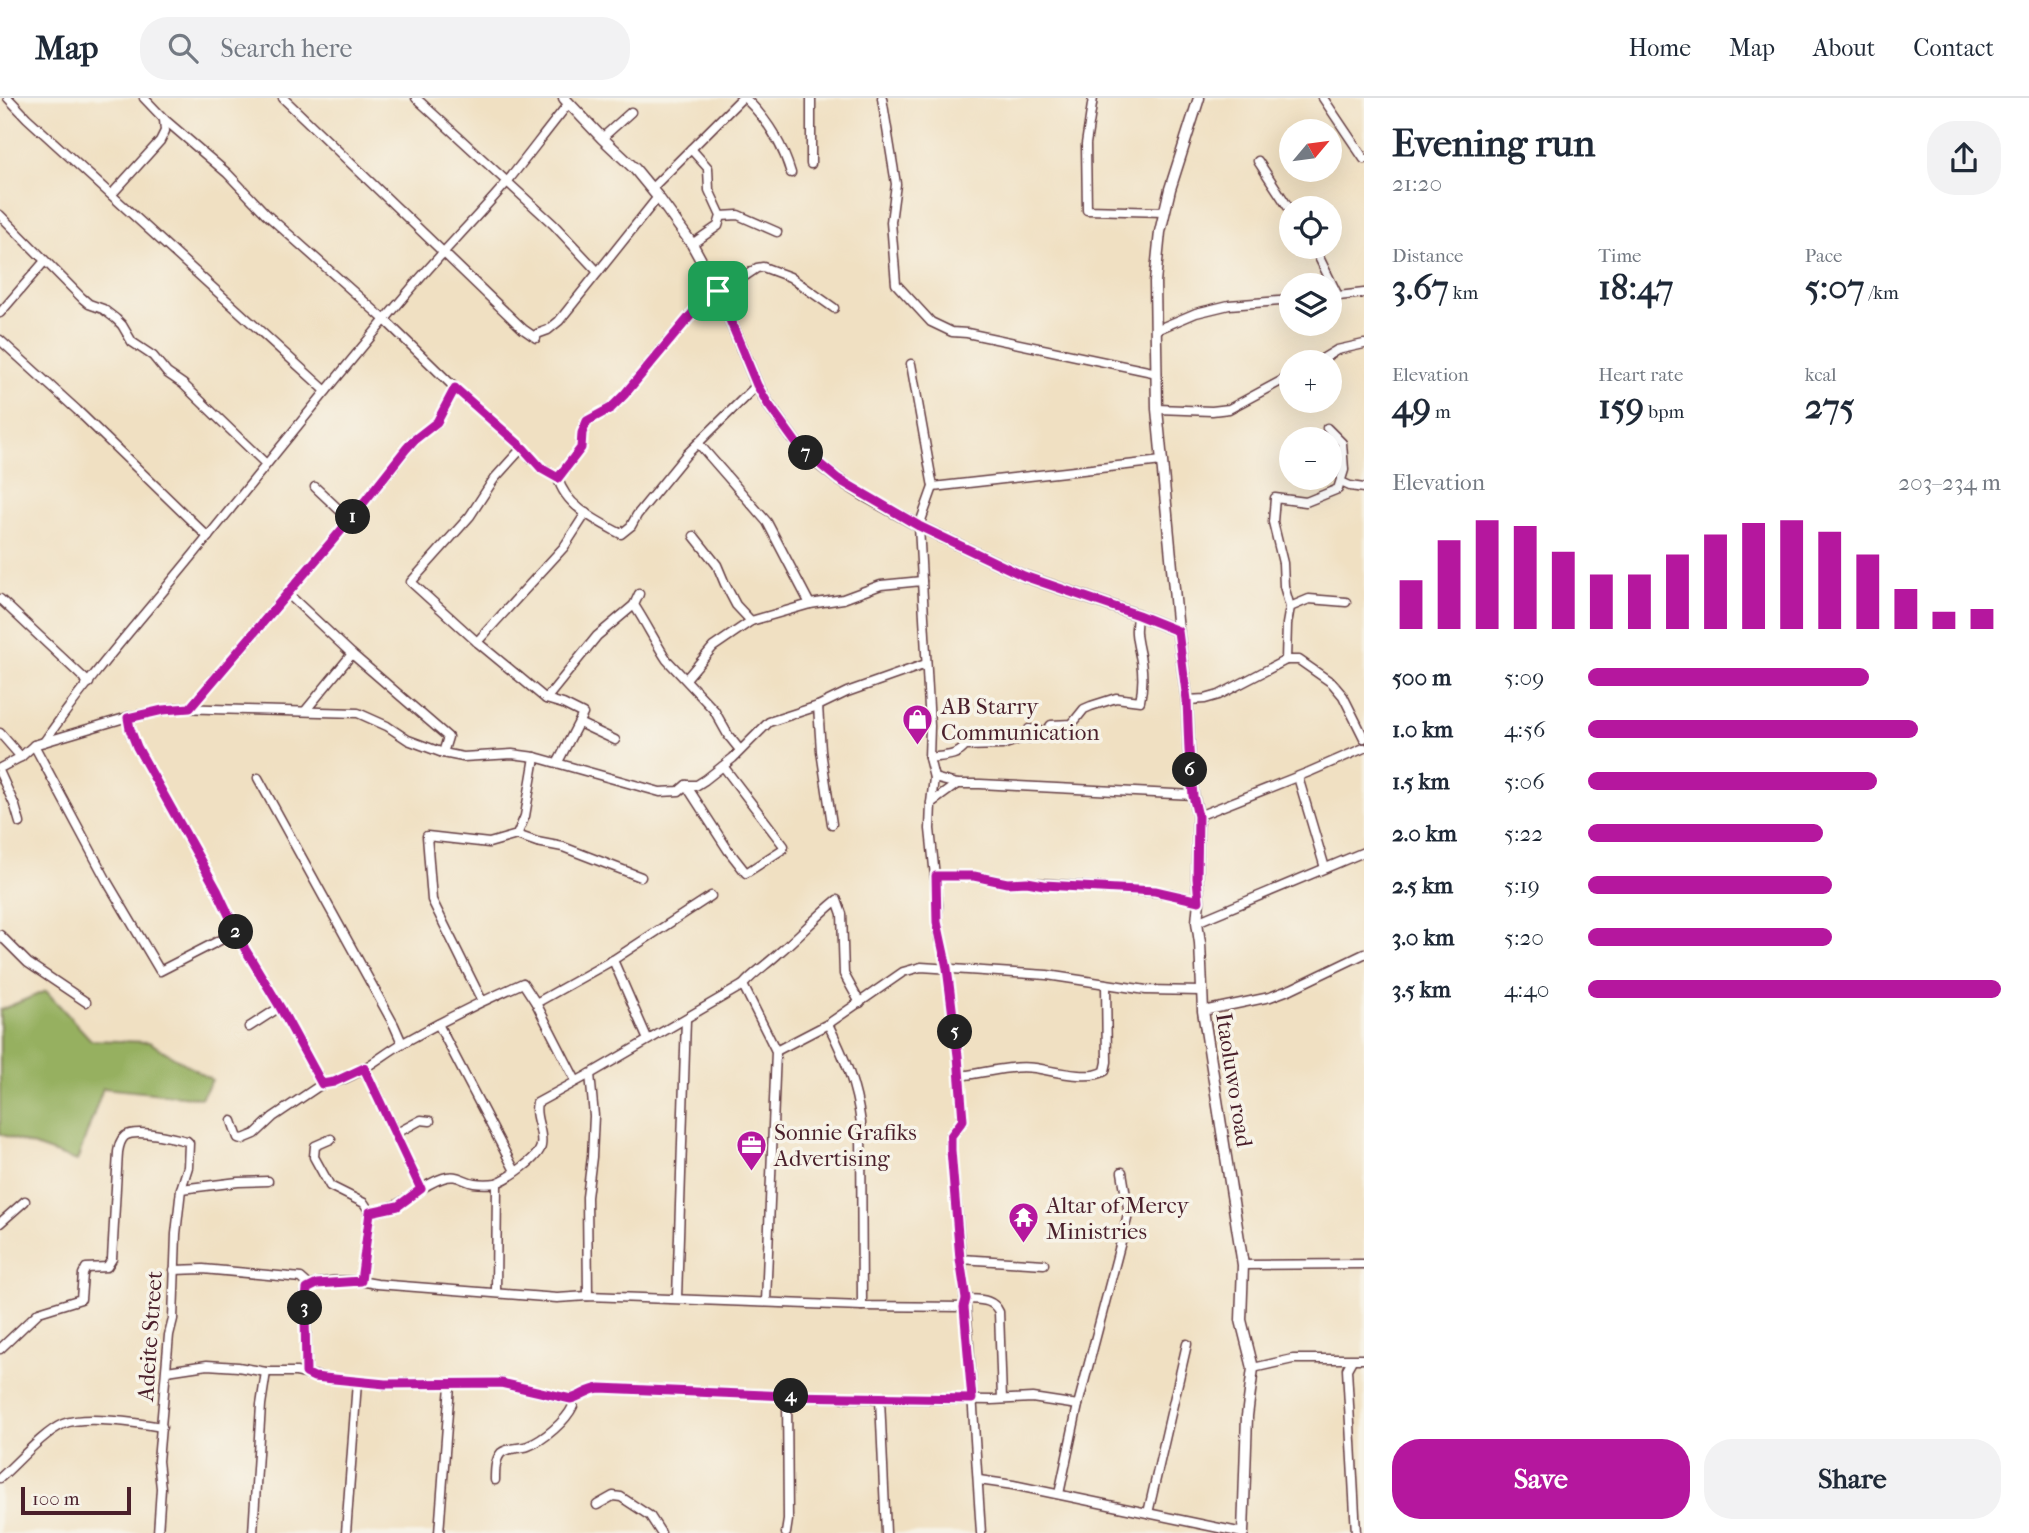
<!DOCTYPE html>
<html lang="en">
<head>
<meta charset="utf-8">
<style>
	:root { --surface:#fff; --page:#f2f2f3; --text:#1f2937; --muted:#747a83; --line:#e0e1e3; --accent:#b5179e }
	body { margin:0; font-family:"IM FELL French Canon",serif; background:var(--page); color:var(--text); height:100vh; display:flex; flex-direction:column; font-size:26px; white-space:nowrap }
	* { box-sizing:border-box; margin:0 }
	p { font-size:23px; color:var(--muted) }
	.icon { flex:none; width:38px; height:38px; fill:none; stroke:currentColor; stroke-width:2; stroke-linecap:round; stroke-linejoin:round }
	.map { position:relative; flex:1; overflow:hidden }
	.side { display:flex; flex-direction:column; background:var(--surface); width:665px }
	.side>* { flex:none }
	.needle { width:46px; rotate:61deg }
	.fabs { position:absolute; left:1279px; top:21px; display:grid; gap:14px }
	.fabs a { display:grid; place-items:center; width:63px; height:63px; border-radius:50%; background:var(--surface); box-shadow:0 7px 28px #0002; font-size:35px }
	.scale { position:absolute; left:21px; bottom:18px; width:110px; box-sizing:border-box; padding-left:7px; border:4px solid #4a1f2b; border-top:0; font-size:19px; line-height:24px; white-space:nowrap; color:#4a1f2b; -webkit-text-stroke:5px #f7f3e8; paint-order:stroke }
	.pin { position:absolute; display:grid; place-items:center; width:60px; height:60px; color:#fff; margin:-30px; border-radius:14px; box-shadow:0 4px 10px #0006 }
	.km { position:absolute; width:35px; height:35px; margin:-18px; border-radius:50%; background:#222; color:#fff; font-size:19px; line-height:35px; text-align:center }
	.round { display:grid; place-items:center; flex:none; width:74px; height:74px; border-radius:28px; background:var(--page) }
	.overview { display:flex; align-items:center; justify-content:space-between; height:119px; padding:0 28px }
	h1 { font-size:38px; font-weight:700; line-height:52px }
	.metrics { display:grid; grid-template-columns:repeat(3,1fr); gap:10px; height:119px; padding:7px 28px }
	.metrics div { display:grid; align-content:center }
	.metrics b { font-size:35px; font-weight:700 }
	.metrics small { font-size:19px; font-weight:400 }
	.metrics p { font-size:19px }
	.chart { height:196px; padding:14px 28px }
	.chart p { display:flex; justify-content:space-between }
	.chart svg { width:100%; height:126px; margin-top:7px; stroke:var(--accent); stroke-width:6 }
	.button { display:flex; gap:14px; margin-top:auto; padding:14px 28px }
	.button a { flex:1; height:80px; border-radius:28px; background:var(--accent); color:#fff; font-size:28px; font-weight:700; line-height:80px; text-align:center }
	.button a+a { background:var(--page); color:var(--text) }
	ul { padding:0 28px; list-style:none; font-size:23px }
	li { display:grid; grid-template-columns:112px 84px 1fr; align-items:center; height:52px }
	li i { height:18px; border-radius:9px; background:var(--accent) }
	header { display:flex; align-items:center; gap:42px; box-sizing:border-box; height:98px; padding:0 35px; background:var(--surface); border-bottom:2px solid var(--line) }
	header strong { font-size:33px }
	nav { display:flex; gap:38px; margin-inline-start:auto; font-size:24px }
	.search { width:490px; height:63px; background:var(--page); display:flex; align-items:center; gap:18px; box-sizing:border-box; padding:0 24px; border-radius:28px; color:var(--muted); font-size:26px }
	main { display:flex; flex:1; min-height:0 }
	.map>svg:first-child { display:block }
	.forest { fill:#96b061; stroke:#706846; stroke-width:2 }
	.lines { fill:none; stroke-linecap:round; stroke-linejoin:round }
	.minor-casing { stroke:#633c42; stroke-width:11 }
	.tertiary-casing { stroke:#633c42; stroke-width:13 }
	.minor { stroke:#fff; stroke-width:8 }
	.tertiary { stroke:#fff; stroke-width:10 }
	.route-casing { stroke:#fff; stroke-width:14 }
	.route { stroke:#b5179e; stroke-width:9 }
	.labels { text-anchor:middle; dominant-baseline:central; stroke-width:7; stroke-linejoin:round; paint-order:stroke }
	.poi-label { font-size:23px; fill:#4a1f2b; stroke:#f7f3e8; text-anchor:start }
	.street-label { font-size:23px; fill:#4a1f2b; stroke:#f7f3e8 }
</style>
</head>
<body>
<header>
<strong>Map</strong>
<div class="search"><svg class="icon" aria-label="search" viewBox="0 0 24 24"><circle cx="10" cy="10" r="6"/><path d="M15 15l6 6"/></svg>Search here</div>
<nav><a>Home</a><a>Map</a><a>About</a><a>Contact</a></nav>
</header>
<main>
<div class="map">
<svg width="1364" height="1435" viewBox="0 0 1364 1435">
	<rect width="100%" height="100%" fill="#f7f3e8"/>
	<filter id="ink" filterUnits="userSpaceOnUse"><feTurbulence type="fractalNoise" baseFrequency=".0143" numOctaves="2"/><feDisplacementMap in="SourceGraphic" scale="14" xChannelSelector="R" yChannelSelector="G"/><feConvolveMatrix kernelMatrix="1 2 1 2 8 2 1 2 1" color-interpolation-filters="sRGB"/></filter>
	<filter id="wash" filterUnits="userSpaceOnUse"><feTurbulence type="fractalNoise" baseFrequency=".00686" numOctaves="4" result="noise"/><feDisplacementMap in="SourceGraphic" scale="28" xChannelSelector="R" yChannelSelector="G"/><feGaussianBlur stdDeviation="1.57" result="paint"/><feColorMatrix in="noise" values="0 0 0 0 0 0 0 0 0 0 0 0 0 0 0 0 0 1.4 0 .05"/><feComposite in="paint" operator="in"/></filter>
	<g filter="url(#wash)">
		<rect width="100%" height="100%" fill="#f0e0c2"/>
		<!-- forest -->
		<polygon class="forest" points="46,893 91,942 149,944 212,982 201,1000 103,990 77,1063 0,1036 0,912"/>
	</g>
	<g filter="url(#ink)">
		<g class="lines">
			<defs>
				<g id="minor">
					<polyline points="8,0 27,20 326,293"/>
					<path d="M144 0 164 21 227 75 266 116 385 222 455 290 522 350 542 371 558 380C565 408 597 423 621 436L631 428 637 417 686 357 757 287"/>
					<polyline points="283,0 523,231 536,240 537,236 548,232 559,223 658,99"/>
					<polyline points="416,0 554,127 598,174"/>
					<path d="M745 0C768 22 782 45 791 75"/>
					<polyline points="882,0 896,86 891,124 896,186 931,224 952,234 967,235 1157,275"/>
					<polyline points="1093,0 1086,46 1087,112 1165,114"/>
					<polyline points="1323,0 1364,61"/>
					<polyline points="602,40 631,14"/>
					<polyline points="691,51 708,70 709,92 721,118 718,128 692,146"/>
					<polyline points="1258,63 1292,115"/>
					<polyline points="811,66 811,0"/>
					<polyline points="651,91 742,0"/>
					<polyline points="112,96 160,43 165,33 164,21"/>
					<polyline points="0,117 82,200 89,206 103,211 116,221 122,227 132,244 153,258 167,275 183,286 266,366"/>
					<polyline points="721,118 738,117 777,134"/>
					<polyline points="1314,149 1338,198"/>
					<polyline points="1330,199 1364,195"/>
					<polyline points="0,215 44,164"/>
					<polyline points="1156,232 1196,215 1229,207 1292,202"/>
					<polyline points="0,242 77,312 208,439"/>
					<polyline points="1317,264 1337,252 1364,246"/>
					<polyline points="911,266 933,389 919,428 930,628 929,660 934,680 931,705 930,731 938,807 937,824 947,870 958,958 963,1022 951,1038 951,1052 968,1233 981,1435"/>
					<polyline points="1157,311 1212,313 1229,311 1292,277"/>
					<polyline points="699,346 767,424 810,506"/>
					<polyline points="522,350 494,381 470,418 411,484 477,544 546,601 563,606 583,616 558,664"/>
					<polyline points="558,380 581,350 582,335 587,323 611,310 624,297 675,235 708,199 729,189 757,170 763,169 790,179 834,210"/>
					<polyline points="1341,384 1350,388 1364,390"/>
					<polyline points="315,389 350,422 414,342 437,324 455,290"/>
					<polyline points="933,389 1162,363"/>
					<polyline points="694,438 717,467 725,486 736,507 751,523"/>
					<polyline points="287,495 352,556 448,639 443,655"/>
					<path d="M639 496 634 507C646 525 655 544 667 562L714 612 728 637 740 652"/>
					<polyline points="0,501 89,585"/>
					<polyline points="1290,509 1309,501 1346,504"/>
					<polyline points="477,544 564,449 586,415"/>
					<polyline points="1286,562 1287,526 1290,509 1284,488 1283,465 1273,424 1275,400 1306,404 1338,391 1344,372 1342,345 1327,330"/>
					<polyline points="686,581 713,549 751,523 810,506 843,501 881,487 922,483"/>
					<polyline points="546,601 597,538 634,507"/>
					<polyline points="1187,602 1205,601 1219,597 1286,562 1299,562 1332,585 1343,598 1364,640"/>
					<polyline points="818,608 821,653 832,726"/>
					<polyline points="190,610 350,422"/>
					<polyline points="306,612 352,556"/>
					<polyline points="128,619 131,636 137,649 217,792 245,851 280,909 322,986"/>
					<polyline points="579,625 615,642"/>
					<polyline points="0,635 21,659"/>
					<path d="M44 644C88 580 140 522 189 462 261 374 331 285 404 199 437 159 474 123 507 84 528 58 548 31 569 5"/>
					<polyline points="34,647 108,785 160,873 236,834"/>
					<path d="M929 660C941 658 958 659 965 648L1002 647 1023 640 1028 641 1029 631 1046 634 1051 627 1072 626 1084 611 1091 608 1116 600 1140 603C1143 590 1143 576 1141 563 1138 546 1133 534 1138 517"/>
					<polyline points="0,670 21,659 34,647 128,619 177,610 358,615 387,628 408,642 443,655 463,659 512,656 535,659 660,694 679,693 686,687 697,687 705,682 733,660 769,624 818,608 847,594 926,566"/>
					<polyline points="0,675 15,708 20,725"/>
					<polyline points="1298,679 1325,770"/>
					<polyline points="258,680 394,927 402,945"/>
					<polyline points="934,680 957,686 980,686 1193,697"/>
					<polyline points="686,687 728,752 746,775 783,751 784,748 723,668"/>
					<polyline points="931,705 957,686"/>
					<polyline points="1198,718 1309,674 1364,650"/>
					<polyline points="517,737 537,744 563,749 641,779"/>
					<polyline points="935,778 974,778 1007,785 1027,784 1155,794 1172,796 1199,803"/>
					<polyline points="1197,824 1364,754"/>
					<polyline points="0,837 28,865 86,904"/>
					<polyline points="613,862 648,942"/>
					<polyline points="743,887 776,953 766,1204"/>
					<polyline points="482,903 432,802 427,738 489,745 517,737 525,718 535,659"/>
					<polyline points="536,905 613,862 711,798"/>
					<polyline points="1203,913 1270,899 1291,891 1364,856"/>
					<polyline points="438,926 515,1073"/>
					<path d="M828 926C845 960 856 987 861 1025L862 1208"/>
					<polyline points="249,929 280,909"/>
					<polyline points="776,953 828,926 903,874 921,869 1047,877 1146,892 1201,893"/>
					<polyline points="364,970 421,1091"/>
					<path d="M960 978C984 975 1010 967 1035 970 1053 973 1090 983 1105 973L1107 964 1106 886"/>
					<path d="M232 1023 238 1040 243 1041 255 1036 273 1019 322 986C348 987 380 958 403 945 442 923 482 903 523 885L536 905 576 983"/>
					<polyline points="395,1036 421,1022 430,1023"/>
					<polyline points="331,1041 315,1048 314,1059 330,1088 364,1105 370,1114 361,1183"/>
					<polyline points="181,1091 238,1084 268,1083"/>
					<path d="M370 1114C407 1110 413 1090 443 1080 457 1075 462 1083 474 1085 480 1086 491 1086 496 1085 508 1081 539 1060 541 1048 544 1033 533 1019 537 1005L590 976 743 887C754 874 768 866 780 854 800 837 817 818 837 802L842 816 844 876 860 905"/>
					<polyline points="0,1125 25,1103"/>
					<polyline points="960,1161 1044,1166"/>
					<polyline points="1243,1167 1364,1166"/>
					<polyline points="174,1172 203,1171 301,1180 310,1188"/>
					<polyline points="496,1194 497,1085"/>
					<polyline points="588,1198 587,1099 592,1059 594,1018 590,976"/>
					<polyline points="677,1200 686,921"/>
					<path d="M966 1201C979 1202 993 1200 999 1214L1002 1301"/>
					<path d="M0 1251 39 1214 81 1201 83 1176 86 1170 107 1169 112 1161 118 1054C119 1048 120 1042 125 1038 137 1030 173 1040 187 1043L189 1045 188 1069 181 1091 176 1136 173 1221 169 1237 158 1363 161 1390 158 1435"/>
					<polyline points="1352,1262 1347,1271 1356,1435"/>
					<polyline points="1253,1270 1293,1261 1364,1261"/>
					<path d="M167 1273 207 1267 238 1269 266 1274H296L331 1281 385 1286 501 1285 568 1301C580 1300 586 1292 600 1290L848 1300 992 1302 1032 1300 1078 1307"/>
					<path d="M306 1275V1195L310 1188C329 1180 357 1182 377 1186L557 1200 588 1198 862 1208 964 1209"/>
					<polyline points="880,1301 886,1435"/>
					<path d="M0 1380C17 1365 43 1335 63 1326 83 1317 139 1325 162 1329"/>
					<path d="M495 1382C495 1373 495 1362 501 1355 508 1349 520 1351 528 1348 544 1342 566 1323 573 1308L571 1301"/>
					<polyline points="979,1382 1013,1387 1243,1435"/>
					<polyline points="1059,1396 1078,1307 1127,1121 1128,1110 1122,1074"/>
					<polyline points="597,1407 613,1398 621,1399 650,1418 661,1435"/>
					<polyline points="1148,1415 1187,1246"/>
					<polyline points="253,1435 261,1307 266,1274"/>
					<polyline points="346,1435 357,1284"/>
					<polyline points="439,1435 450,1287"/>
					<polyline points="786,1435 788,1422 787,1298"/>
				</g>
				<g id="tertiary">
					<polyline points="564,0 602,40 635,71 658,99 692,146 718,193 757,287 768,306 799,349 816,364 838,381 865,398 919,428 1024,478 1138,517 1178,533"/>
					<polyline points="1199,0 1170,91 1160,134 1155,184 1157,311 1178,533 1187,602 1189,652 1193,697 1198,718 1197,780 1199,803 1197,824 1200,845 1203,913 1243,1167 1241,1222 1253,1270 1247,1318 1243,1435"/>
				</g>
			</defs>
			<!-- minor casing -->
			<use href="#minor" class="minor-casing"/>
			<!-- tertiary casing -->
			<use href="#tertiary" class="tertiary-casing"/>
			<!-- minor -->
			<use href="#minor" class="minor"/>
			<!-- tertiary -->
			<use href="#tertiary" class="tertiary"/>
		</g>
	</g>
	<g class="lines" filter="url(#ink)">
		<defs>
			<path id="route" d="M718 193 757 287 768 306 799 349 838 381 919 428 1024 478 1138 517 1178 533 1187 602 1189 652 1193 698 1198 718 1197 780 1199 803 1155 793 1044 787 1027 784 1007 785 974 778H936L937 824 947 870 958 958 963 1022 951 1038V1052L960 1161 966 1201 964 1209 972 1301 787 1298 600 1290C588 1291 582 1298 571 1301L501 1285 385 1286 314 1279 306 1275 305 1214 307 1191 317 1186 361 1183 370 1114 398 1108 421 1091 364 970 334 984 322 986 280 909 245 851 217 792 137 649 130 631 128 620 163 612 190 610 350 422 406 351 414 342 437 324 455 290 523 350 542 371 558 380 581 350 582 335 587 323 611 310 624 297 701 205Z"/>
		</defs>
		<!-- route casing -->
		<use href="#route" class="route-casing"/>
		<!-- route -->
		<use href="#route" class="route"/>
	</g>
	<!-- icons -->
	<defs>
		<symbol id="shop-pin" viewBox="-11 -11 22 30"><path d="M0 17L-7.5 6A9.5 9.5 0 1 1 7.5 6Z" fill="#b5179e" stroke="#f7f3e8"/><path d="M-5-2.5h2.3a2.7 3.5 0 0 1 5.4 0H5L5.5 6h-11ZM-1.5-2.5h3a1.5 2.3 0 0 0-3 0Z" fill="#fff"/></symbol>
		<symbol id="office-pin" viewBox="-11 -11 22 30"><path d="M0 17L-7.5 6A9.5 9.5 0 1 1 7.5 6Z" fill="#b5179e" stroke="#f7f3e8"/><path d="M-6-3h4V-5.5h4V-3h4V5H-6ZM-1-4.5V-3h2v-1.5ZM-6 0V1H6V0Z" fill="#fff"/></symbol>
		<symbol id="temple-pin" viewBox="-11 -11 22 30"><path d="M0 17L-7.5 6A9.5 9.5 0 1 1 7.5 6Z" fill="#b5179e" stroke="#f7f3e8"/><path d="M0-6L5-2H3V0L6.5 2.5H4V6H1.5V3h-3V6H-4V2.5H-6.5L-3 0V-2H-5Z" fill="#fff"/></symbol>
	</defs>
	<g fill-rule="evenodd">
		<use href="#shop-pin" x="900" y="604" width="35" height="47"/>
		<use href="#office-pin" x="734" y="1030" width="35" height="47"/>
		<use href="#temple-pin" x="1006" y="1102" width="35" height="47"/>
	</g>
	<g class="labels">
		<!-- poi labels -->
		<g class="poi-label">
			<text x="941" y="608">AB Starry<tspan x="941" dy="26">Communication</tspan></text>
			<text x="774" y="1034">Sonnie Grafiks<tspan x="774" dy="26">Advertising</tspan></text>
			<text x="1046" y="1107">Altar of Mercy<tspan x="1046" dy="26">Ministries</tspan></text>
		</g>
		<!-- street labels -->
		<g class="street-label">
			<text transform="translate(1234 982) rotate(81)">Itaoluwo road</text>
			<text transform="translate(150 1238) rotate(-86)">Adeite Street</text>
		</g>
	</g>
</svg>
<div class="fabs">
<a><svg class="needle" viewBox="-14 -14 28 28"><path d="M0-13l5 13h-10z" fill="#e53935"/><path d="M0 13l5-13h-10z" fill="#747a83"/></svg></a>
<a><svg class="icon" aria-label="locate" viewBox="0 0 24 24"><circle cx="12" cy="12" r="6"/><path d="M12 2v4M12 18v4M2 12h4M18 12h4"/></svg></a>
<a><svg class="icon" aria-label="layers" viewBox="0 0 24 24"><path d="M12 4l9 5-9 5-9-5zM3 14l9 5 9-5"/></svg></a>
<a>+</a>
<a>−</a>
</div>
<div class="scale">100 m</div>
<div class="pin" style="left:718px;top:193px;background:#1e9e55"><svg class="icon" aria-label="arrive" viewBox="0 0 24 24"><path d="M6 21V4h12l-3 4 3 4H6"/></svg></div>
<b class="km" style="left:353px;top:419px">1</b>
<b class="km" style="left:236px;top:834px">2</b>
<b class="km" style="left:305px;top:1210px">3</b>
<b class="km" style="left:791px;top:1298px">4</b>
<b class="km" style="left:955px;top:934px">5</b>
<b class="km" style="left:1190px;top:672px">6</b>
<b class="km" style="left:806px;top:355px">7</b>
</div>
<section class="side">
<div class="overview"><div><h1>Evening run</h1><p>21:20</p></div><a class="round"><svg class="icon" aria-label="share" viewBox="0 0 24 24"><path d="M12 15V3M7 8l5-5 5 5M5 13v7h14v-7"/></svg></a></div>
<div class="metrics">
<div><p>Distance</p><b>3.67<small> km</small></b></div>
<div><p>Time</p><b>18:47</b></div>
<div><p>Pace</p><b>5:07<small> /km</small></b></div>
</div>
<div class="metrics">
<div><p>Elevation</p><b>49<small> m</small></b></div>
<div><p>Heart rate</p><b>159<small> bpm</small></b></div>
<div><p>kcal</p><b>275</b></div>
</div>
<div class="chart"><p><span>Elevation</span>203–234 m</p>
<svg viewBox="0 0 160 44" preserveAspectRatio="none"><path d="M5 44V27M15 44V13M25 44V6M35 44V8M45 44V17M55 44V25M65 44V25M75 44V18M85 44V11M95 44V7M105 44V6M115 44V10M125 44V18M135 44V30M145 44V38M155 44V37"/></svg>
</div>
<ul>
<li><b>500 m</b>5:09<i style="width:68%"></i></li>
<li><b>1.0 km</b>4:56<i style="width:80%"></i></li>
<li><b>1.5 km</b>5:06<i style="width:70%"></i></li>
<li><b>2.0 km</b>5:22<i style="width:57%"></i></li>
<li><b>2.5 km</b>5:19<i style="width:59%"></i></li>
<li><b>3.0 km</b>5:20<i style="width:59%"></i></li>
<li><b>3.5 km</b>4:40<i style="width:100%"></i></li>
</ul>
<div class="button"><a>Save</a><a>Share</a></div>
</section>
</main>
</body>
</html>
